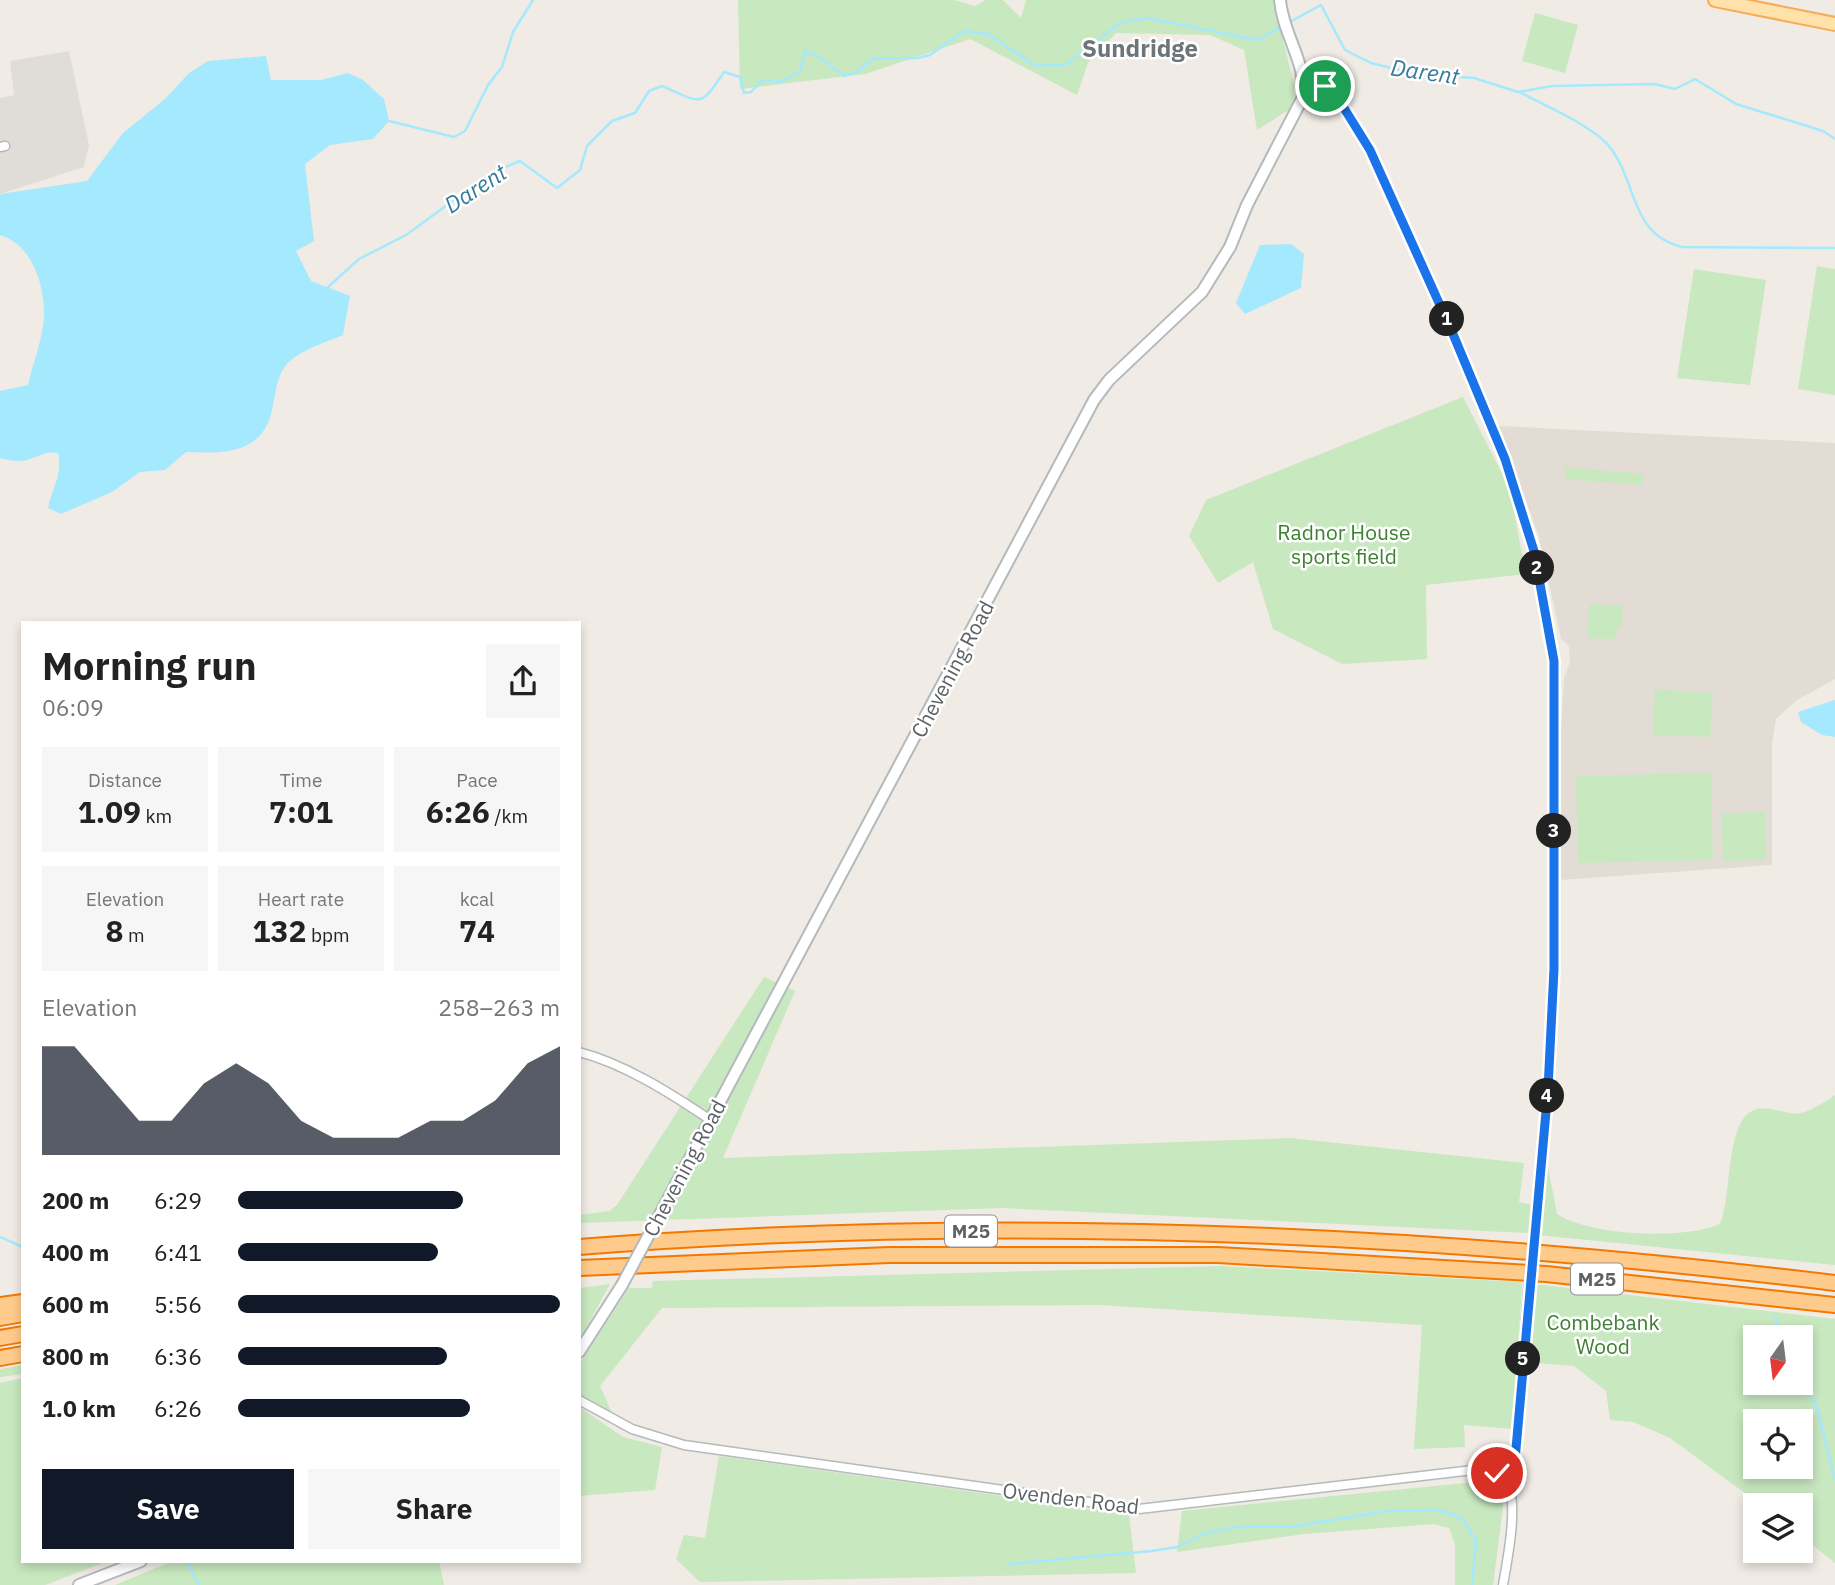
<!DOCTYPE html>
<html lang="en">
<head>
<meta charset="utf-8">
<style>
	:root { --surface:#fff; --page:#f6f6f6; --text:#222; --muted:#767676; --accent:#111827 }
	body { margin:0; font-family:"IBM Plex Sans",sans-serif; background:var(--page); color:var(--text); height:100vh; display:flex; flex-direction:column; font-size:26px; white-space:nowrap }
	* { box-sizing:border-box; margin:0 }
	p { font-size:23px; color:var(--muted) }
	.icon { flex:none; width:38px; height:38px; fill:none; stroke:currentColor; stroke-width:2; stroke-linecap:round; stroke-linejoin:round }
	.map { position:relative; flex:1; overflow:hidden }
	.panel { position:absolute; left:21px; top:621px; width:560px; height:942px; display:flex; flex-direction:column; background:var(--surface); border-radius:0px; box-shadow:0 4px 10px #0003 }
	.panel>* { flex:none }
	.needle { width:46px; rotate:194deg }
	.tools { position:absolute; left:1743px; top:1325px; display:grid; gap:14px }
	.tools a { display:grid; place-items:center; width:70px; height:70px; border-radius:0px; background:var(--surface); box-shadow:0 4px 10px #0003; font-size:35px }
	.pin { position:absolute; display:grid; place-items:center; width:60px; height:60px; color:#fff; margin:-30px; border:4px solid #fff; border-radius:50%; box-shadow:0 2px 7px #0007 }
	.km { position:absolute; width:35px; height:35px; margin:-18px; border-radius:50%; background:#222; color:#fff; font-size:19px; line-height:35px; text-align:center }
	.round { display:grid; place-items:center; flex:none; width:74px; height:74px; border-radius:0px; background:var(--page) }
	.head { display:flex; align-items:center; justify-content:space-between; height:119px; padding:0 21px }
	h1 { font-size:38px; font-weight:800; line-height:52px }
	.figures { display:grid; grid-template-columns:repeat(3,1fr); gap:10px; height:119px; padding:7px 21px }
	.figures div { display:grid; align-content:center; border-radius:0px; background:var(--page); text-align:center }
	.figures b { font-size:30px; font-weight:800 }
	.figures small { font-size:19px; font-weight:400 }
	.figures p { font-size:19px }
	.chart { height:196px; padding:14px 21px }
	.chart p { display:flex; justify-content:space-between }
	.chart svg { width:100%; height:126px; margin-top:7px; fill:var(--accent); opacity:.7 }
	.action { display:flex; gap:14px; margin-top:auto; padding:14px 21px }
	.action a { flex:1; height:80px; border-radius:0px; background:var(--accent); color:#fff; font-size:28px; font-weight:800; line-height:80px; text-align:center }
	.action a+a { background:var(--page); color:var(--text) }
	ul { padding:0 21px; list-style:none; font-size:23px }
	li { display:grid; grid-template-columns:112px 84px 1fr; align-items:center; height:52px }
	li i { height:18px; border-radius:9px; background:var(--accent) }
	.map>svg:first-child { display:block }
	.industrial { fill:#e0ddd9 }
	.education { fill:#e2dcd5 }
	.green { fill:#c8e8c0; fill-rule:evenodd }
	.water { fill:#a5e9ff }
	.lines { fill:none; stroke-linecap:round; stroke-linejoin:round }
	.stream { stroke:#a5e9ff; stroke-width:2.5 }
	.street-casing { stroke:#b5b9bc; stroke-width:11 }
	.secondary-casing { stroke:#b3b9bd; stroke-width:14 }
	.primary-casing { stroke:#f8aa55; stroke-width:16 }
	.highway-casing { stroke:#f47800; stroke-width:18 }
	.street { stroke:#fff; stroke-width:8 }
	.secondary { stroke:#fff; stroke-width:10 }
	.primary { stroke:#ffe1aa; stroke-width:12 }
	.highway { stroke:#ffcb8c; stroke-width:14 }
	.street-bridge-casing { stroke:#b5b9bc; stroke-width:11; stroke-linecap:butt }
	.secondary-bridge-casing { stroke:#b3b9bd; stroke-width:14; stroke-linecap:butt }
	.street-bridge { stroke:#fff; stroke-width:8 }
	.secondary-bridge { stroke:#fff; stroke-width:10 }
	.route-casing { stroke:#fff; stroke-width:14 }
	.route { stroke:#1a73e8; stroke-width:9 }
	.labels { text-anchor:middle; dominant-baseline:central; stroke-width:5; stroke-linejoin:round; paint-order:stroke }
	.shield { fill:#fff; stroke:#8d9194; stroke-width:2 }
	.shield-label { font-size:19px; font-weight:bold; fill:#5c6266 }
	.park-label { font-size:21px; fill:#3c8230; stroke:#fff }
	.street-label { font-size:21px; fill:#5c6266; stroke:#fff }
	.water-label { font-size:23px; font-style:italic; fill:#357b9b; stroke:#fff }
	.quarter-label { font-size:24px; font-weight:bold; fill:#6d7578; stroke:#fff }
</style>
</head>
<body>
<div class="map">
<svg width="1835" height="1585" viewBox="0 0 1835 1585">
	<rect width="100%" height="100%" fill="#f0ebe4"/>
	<!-- industrial -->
	<polygon class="industrial" points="69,51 89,145 84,167 0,194 0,98 14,95 10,61"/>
	<!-- education -->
	<polygon class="education" points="1499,426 1835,443 1835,679 1797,700 1776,719 1772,743 1772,865 1560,880 1560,751 1564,678 1570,662 1569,646 1561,639 1539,537"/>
	<!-- green -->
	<g class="green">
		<polygon points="738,0 954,0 975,6 986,0 1003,0 1021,18 1026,0 1273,0 1294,84 1293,107 1257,130 1244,50 1210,35 1116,33 1088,63 1077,95 970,39 865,74 740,89"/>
		<polygon points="1535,13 1578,25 1565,73 1522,61"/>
		<polygon points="1817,266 1835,269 1835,395 1798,389"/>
		<polygon points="1694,269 1766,280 1750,385 1677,378"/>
		<polygon points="1463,397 1509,487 1526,574 1426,585 1427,659 1342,664 1273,629 1253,562 1218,583 1189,536 1206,500"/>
		<polygon points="1565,467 1644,474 1642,485 1565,479"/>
		<polygon points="1589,604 1623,606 1622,626 1617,626 1616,639 1587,638"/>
		<polygon points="1655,689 1713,693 1710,737 1653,735"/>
		<polygon points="1711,773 1713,860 1578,863 1576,776"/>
		<polygon points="1765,812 1766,860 1723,861 1721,813"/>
		<polygon points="764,977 795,991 723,1158 1290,1138 1524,1163 1519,1202 1532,1205 1528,1233 1001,1208 579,1223 579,1215 609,1211 617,1205"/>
		<path d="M1835 1095V1265L1538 1235 1545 1151 1557 1214C1590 1236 1684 1240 1720 1224 1732 1199 1725 1125 1752 1111 1768 1103 1785 1116 1801 1113 1813 1110 1825 1102 1835 1095Z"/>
		<polygon points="1222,1266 1522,1282 1513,1429 1464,1425 1465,1447 1414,1449 1422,1325 1100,1305 662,1308 600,1386 612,1413 579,1395 580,1363 629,1288 652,1288 653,1281"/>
		<polygon points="610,1284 579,1341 579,1288"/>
		<path d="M1534 1284 1835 1319V1563L1801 1536V1505H1761L1670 1438 1633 1422 1610 1420 1606 1391 1574 1366 1527 1362ZM1801 1337V1382H1755V1337ZM1801 1421V1466H1755V1421Z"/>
		<polygon points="23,1365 23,1374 0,1377 0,1369"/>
		<polygon points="23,1378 23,1561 108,1561 45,1585 0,1585 0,1383"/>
		<polygon points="579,1407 623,1437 662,1447 655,1490 579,1496"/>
		<polygon points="719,1456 1129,1514 1136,1573 700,1582 676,1559 684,1535 705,1538"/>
		<polygon points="1486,1481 1505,1492 1493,1585 1455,1585 1455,1544 1449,1528 1434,1524 1304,1534 1177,1552 1182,1511"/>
		<polygon points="173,1561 439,1561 444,1585 115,1585"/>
	</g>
	<!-- water -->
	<g class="water">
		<path d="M266 56 271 80H321L348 73 363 80 384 99 389 121 373 139 330 145 305 164 314 241 296 251 311 281 350 296 343 335C325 343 293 351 282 371 274 386 275 407 268 423 253 456 216 453 186 452L165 470 140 472 112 492 61 514 48 508C52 488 63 474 58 453 38 449 32 468 0 458V391L28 385C33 363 43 338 44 316 45 286 32 244 0 235V194L87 181 123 133 166 98 189 73 208 61Z"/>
		<polygon points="1291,244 1304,254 1301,288 1245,314 1236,303 1260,245"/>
		<polygon points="1835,700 1835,737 1822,735 1801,722 1798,712"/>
	</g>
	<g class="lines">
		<!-- stream -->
		<g class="stream">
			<polyline points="1288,23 1321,5 1345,50 1371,63 1411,73 1474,78 1518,92 1552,86 1654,84 1675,89 1695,79 1736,104 1823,131 1835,139"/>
			<path d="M1519 92C1543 104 1592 126 1609 146 1638 182 1629 234 1682 247L1835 248"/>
			<polyline points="389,121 454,137 465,131 488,85 502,67 513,32 533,0"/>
			<path d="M327 288 359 259 406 235 491 173 520 161 557 188 580 170 587 146 612 121 635 113 649 91 662 86C702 103 699 109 724 72L740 77 744 93 751 92 762 80 781 82 800 71 805 51 817 55 844 76 857 72 872 59 918 58 930 55 964 31 988 34 1034 65H1066L1120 23 1147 18 1258 40 1282 26"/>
			<polyline points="0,1237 23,1247"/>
			<polyline points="1775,1316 1780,1337"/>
			<polyline points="1801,1381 1816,1404 1835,1480"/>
			<polyline points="187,1561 199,1585"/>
			<polyline points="1009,1564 1152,1551 1177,1547 1205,1533 1236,1527 1296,1526 1388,1511 1439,1510 1462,1518 1476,1541 1472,1585"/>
		</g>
		<defs>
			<g id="street">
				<polyline points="1305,78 1332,91 1370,150 1453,334 1505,459 1534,551 1554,661 1555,695 1554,969 1548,1089 1535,1222"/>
				<polyline points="0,147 5,146"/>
				<path d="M579 1052C625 1064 670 1093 709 1119"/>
				<path d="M579 1400 632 1429 684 1445 1139 1509 1473 1470C1484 1470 1495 1469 1504 1478 1521 1496 1507 1561 1503 1585"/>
				<polyline points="1497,1473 1515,1460 1528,1292"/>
				<polyline points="1511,1488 1515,1460"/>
			</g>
			<g id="secondary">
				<path d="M659 1216 1094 400 1109 380 1202 292 1230 247 1247 205 1303 97C1307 63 1283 35 1280 0"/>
				<polyline points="579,1352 622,1285"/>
				<polyline points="79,1585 141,1561"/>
			</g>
			<polyline id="primary" points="1715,0 1835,24"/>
			<g id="highway">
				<path d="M579 1247C998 1214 1418 1232 1835 1283"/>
				<polyline points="579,1268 889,1255 1218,1255 1546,1274 1835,1305"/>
				<polyline points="0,1305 23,1302"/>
				<polyline points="0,1318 23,1314"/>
				<polyline points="0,1338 23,1334"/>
				<polyline points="0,1358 23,1354"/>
			</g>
		</defs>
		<!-- street casing -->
		<use href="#street" class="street-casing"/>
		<!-- secondary casing -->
		<use href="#secondary" class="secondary-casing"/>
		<!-- primary casing -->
		<use href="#primary" class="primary-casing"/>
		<!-- highway casing -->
		<use href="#highway" class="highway-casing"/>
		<!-- street -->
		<use href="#street" class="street"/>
		<!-- secondary -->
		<use href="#secondary" class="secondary"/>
		<!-- primary -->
		<use href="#primary" class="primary"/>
		<!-- highway -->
		<use href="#highway" class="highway"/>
		<defs>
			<polyline id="street-bridge" points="1528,1292 1535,1222"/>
			<polyline id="secondary-bridge" points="622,1285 659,1216"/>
		</defs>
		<!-- street-bridge casing -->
		<use href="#street-bridge" class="street-bridge-casing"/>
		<!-- secondary-bridge casing -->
		<use href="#secondary-bridge" class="secondary-bridge-casing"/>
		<!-- street-bridge -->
		<use href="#street-bridge" class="street-bridge"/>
		<!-- secondary-bridge -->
		<use href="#secondary-bridge" class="secondary-bridge"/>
	</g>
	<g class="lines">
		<defs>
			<polyline id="route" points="1325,86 1339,100 1370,150 1453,334 1505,459 1534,551 1554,661 1554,969 1548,1089 1515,1460 1497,1473"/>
		</defs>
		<!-- route casing -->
		<use href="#route" class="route-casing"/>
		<!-- route -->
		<use href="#route" class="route"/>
	</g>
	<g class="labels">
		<!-- shield labels -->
		<g class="shield">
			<rect x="945" y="1215.5" width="52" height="31" rx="5"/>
			<rect x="1571" y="1263.5" width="52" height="31" rx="5"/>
		</g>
		<g class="shield-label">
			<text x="971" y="1231">M25</text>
			<text x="1597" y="1279">M25</text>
		</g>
		<!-- park labels -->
		<g class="park-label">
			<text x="1344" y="532">Radnor House<tspan x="1344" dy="24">sports field</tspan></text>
			<text x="1603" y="1322">Combebank<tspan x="1603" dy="24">Wood</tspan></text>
		</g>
		<!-- street labels -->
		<g class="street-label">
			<text transform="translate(952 669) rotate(-62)">Chevening Road</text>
			<text transform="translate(684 1168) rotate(-62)">Chevening Road</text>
			<text transform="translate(1071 1498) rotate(7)">Ovenden Road</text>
		</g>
		<!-- water labels -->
		<g class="water-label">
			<text transform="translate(1425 71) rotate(8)">Darent</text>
			<text transform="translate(475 188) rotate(-33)">Darent</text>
		</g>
		<!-- quarter labels -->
		<g class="quarter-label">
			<text x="1140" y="48">Sundridge</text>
		</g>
	</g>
</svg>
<div class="tools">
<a><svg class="needle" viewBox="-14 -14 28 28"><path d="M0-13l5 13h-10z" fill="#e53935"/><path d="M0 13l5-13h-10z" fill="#767676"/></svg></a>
<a><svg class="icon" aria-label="locate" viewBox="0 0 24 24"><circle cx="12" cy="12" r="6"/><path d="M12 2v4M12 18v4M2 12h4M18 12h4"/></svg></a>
<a><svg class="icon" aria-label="layers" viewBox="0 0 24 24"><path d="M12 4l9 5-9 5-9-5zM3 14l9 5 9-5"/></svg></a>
</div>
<div class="pin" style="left:1325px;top:86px;background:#1e9e55"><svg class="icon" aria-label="arrive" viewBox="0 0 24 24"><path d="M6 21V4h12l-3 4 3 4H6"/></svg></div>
<div class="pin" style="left:1497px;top:1473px;background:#d93025"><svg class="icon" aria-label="check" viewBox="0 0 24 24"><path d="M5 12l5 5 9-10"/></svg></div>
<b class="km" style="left:1447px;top:319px">1</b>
<b class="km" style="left:1537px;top:568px">2</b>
<b class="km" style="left:1554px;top:831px">3</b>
<b class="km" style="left:1547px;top:1096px">4</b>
<b class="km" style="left:1523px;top:1359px">5</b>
<section class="panel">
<div class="head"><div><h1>Morning run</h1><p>06:09</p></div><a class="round"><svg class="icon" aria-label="share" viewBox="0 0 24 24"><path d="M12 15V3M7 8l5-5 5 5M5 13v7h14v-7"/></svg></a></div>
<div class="figures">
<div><p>Distance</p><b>1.09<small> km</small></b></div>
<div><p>Time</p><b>7:01</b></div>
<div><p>Pace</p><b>6:26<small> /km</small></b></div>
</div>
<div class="figures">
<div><p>Elevation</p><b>8<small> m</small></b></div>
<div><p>Heart rate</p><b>132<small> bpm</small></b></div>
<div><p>kcal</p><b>74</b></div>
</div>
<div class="chart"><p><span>Elevation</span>258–263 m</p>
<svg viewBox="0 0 160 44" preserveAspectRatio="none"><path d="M0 44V6L10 6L20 19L30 32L40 32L50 19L60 12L70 19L80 32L90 38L100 38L110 38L120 32L130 32L140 25L150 12L160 6V44z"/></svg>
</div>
<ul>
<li><b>200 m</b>6:29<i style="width:70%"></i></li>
<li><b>400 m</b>6:41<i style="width:62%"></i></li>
<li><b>600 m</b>5:56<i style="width:100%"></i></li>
<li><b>800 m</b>6:36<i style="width:65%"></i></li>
<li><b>1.0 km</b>6:26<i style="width:72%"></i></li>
</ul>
<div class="action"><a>Save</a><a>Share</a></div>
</section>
</div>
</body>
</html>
